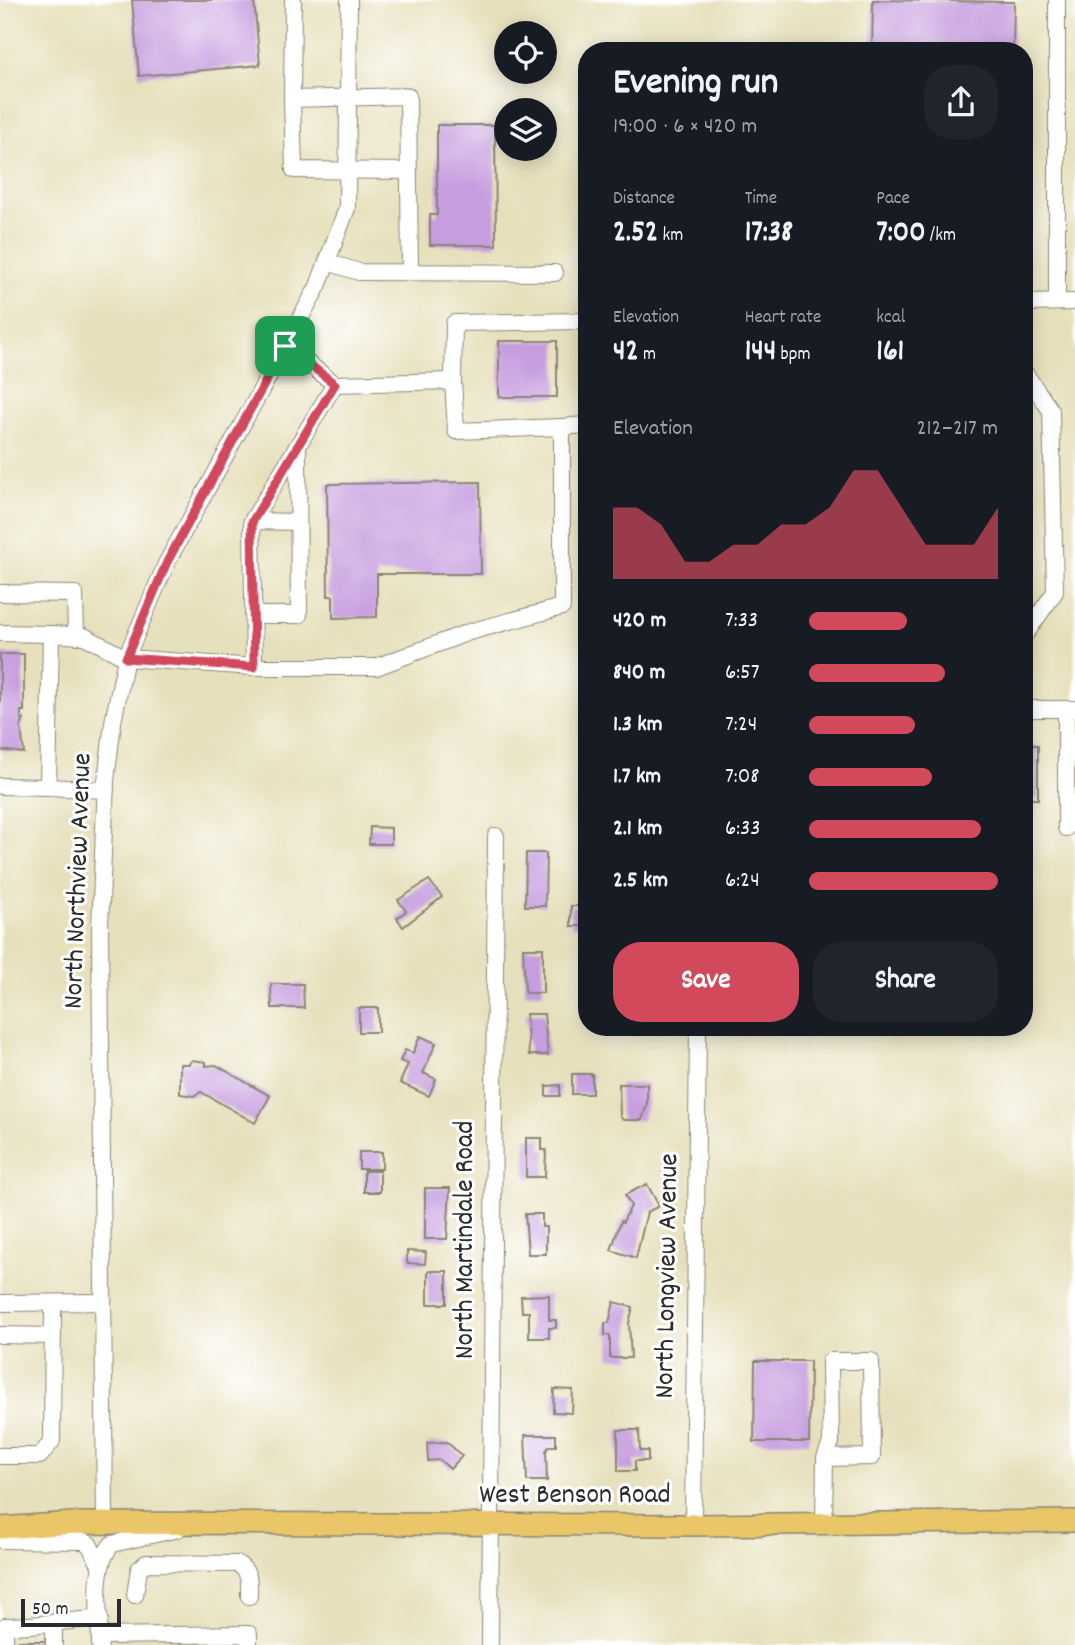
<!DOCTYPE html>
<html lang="en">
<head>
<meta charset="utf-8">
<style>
	:root { --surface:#171b24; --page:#20242c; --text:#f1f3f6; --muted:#9ea1a6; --accent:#d1495b }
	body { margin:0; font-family:Dekko,sans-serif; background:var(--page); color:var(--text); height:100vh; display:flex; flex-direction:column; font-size:26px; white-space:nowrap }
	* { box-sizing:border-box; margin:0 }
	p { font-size:23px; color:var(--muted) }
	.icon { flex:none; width:38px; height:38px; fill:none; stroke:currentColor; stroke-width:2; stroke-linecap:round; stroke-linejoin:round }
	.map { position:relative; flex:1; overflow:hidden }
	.panel { position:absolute; left:578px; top:42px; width:455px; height:994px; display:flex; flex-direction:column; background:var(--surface); border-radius:28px; box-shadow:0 4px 18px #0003 }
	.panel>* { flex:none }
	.tools { position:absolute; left:494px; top:21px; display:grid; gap:14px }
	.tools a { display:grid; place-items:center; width:63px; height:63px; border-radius:50%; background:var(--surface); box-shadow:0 4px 18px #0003; font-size:35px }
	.scale { position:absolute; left:21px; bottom:18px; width:100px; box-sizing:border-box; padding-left:7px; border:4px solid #2b2b2b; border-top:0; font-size:19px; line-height:24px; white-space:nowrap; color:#2b2b2b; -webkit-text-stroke:5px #fff; paint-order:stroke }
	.pin { position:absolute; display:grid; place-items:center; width:60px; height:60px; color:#fff; margin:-30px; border-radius:14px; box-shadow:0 4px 10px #0006 }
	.round { display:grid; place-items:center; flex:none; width:74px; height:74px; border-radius:28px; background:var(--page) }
	.summary { display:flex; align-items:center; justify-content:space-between; height:119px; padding:0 35px }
	h1 { font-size:38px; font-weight:700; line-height:52px }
	.figures { display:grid; grid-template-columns:repeat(3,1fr); gap:10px; height:119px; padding:7px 35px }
	.figures div { display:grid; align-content:center }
	.figures b { font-size:30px; font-weight:700 }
	.figures small { font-size:19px; font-weight:400 }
	.figures p { font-size:19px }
	.chart { height:196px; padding:14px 35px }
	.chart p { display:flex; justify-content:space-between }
	.chart svg { width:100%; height:126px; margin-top:7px; fill:var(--accent); opacity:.7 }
	.primary-button { display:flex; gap:14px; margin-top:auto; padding:14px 35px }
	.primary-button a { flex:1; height:80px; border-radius:28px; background:var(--accent); color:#fff; font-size:28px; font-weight:700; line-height:80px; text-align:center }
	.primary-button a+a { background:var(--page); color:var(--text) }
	ul { padding:0 35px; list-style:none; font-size:23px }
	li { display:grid; grid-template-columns:112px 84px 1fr; align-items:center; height:52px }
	li i { height:18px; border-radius:9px; background:var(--accent) }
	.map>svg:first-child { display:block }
	.building { fill:#c69ddf }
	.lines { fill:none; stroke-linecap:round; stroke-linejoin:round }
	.minor-casing { stroke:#898674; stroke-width:18 }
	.major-casing { stroke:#898674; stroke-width:24 }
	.minor { stroke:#fff; stroke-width:16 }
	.major { stroke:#eac669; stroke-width:21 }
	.route-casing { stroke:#fff; stroke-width:14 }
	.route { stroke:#d1495b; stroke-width:9 }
	.labels { text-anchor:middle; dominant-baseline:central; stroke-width:6; stroke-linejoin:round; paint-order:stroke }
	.street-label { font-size:28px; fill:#2b2b2b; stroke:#fff }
</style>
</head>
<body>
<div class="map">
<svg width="1075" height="1645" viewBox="0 0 1075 1645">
	<rect width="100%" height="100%" fill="#fff"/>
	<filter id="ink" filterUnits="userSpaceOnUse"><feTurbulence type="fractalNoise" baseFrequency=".0143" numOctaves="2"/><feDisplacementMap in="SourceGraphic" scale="14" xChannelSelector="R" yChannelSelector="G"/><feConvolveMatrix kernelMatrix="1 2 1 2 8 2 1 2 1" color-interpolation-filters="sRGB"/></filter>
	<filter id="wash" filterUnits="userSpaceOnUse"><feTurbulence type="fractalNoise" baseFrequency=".00686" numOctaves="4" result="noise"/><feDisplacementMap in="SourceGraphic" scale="28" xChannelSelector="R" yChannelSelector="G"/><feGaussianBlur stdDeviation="1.57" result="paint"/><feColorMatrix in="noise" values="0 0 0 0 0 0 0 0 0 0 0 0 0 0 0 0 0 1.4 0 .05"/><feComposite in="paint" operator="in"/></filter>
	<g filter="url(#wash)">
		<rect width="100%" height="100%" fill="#e7e0bc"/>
		<g id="blocks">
			<!-- building -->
			<g class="building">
				<polygon points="132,0 254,0 260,65 139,76"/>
				<polygon points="873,0 1014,2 1013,51 872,51"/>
				<polygon points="437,125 495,125 496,245 430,245 430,215 437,215"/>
				<rect x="499" y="341" width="58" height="56"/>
				<polygon points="480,482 481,574 377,574 377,617 333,618 333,596 328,596 327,484"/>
				<polygon points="0,654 24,654 24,711 21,711 21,719 24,719 21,727 24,753 0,750"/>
				<rect x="1024" y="745" width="14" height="54"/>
				<polygon points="370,827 391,828 391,844 369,844"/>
				<polygon points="526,853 546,853 545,906 525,906"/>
				<polygon points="429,880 442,897 403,927 397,918 406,911 398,900"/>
				<rect x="571" y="906" width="15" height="20"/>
				<polygon points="523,948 543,948 543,993 525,993"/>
				<polygon points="271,984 303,984 304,1008 272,1008"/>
				<rect x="359" y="1008" width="19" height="24"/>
				<polygon points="526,1014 544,1014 548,1055 529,1055"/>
				<polygon points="420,1036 436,1043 423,1073 436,1079 429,1096 400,1083 408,1064 400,1061 405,1050 413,1053"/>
				<polygon points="192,1060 206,1062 206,1066 216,1065 270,1096 255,1123 201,1092 194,1096 180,1094 180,1064 189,1064"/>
				<rect x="572" y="1074" width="20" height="20"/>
				<polygon points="619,1084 647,1084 647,1104 642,1120 623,1120 620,1116"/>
				<polygon points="560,1085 560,1096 546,1096 546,1086"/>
				<polygon points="526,1138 542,1138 542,1150 546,1150 545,1177 526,1177"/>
				<rect x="359" y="1152" width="23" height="17"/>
				<rect x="364" y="1171" width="16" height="21"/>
				<polygon points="647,1184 659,1206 647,1212 636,1258 611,1250 621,1221 623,1222 631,1206 625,1195"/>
				<polygon points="425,1188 450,1188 447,1239 425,1239"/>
				<polygon points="525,1214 542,1214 542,1227 546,1227 546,1254 528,1254"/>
				<polygon points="407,1251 426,1252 425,1264 407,1263"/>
				<rect x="428" y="1271" width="19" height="33"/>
				<polygon points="549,1295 549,1320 556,1320 556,1328 549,1328 549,1338 529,1338 529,1312 522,1312 521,1296"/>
				<polygon points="614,1302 633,1307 629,1323 631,1358 610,1358 610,1335 605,1335 605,1323 609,1323"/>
				<polygon points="755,1361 810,1361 809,1442 754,1442"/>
				<polygon points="554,1389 573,1390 572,1413 553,1412"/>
				<polygon points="618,1430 639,1430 640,1451 648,1451 648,1461 635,1461 635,1471 618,1471"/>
				<polygon points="525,1435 556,1435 556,1446 549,1446 546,1451 547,1481 527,1481"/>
				<polygon points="447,1442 462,1456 450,1469 440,1460 428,1461 427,1443"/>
				<rect x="16" y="1641" width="30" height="4"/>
			</g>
		</g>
	</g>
	<g filter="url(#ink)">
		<use href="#blocks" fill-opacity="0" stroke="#898674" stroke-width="2"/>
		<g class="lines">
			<defs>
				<g id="minor">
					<polyline points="1057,0 1057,302"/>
					<polyline points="292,99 293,0"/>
					<polyline points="409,171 294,170 292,99 408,96 410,272"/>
					<polyline points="327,262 359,272 555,273"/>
					<polyline points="1024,303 1075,302"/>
					<polyline points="1024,372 1051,411 1055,592 1024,636"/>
					<polyline points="453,381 456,431 562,427"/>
					<polyline points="335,384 453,381 454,323 586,321"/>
					<polyline points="252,521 298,522"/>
					<polyline points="0,593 75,594 76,636"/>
					<polyline points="253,615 299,615 298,447"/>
					<polyline points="0,633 51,634"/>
					<polyline points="254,667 376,667 469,632 562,607 562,427 586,425"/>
					<polyline points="1024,709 1074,709"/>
					<polyline points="1066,709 1066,828"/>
					<polyline points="0,786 48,787"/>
					<polyline points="106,790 48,787 51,634 84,636 126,658 254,667 252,521 335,384 285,346"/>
					<polyline points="0,1303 103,1302"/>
					<polyline points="0,1335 53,1336"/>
					<polyline points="0,1456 40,1456 52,1441 53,1303"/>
					<polyline points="105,1523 100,927 106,781 113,722 126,658 167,562 318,286 347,208 349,0"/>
					<polyline points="824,1524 825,1458 831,1442 830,1361 871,1361 872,1457 825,1458"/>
					<polyline points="693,1525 698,1027"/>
					<polyline points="0,1540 83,1541 89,1544 100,1565"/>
					<path d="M135 1595 139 1569 146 1563 238 1564C251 1573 249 1582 249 1596"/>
					<polyline points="54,1626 54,1645"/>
					<polyline points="100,1636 249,1634 249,1645"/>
					<path d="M5 1645V1626C38 1626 67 1620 100 1619"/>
					<path d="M100 1645C100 1614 91 1568 112 1544L178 1529"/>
					<polyline points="490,1645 496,836"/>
				</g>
				<polyline id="major" points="0,1528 74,1523 693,1525 1075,1521"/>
			</defs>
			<!-- minor casing -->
			<use href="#minor" class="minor-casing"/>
			<!-- major casing -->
			<use href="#major" class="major-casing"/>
			<!-- minor -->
			<use href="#minor" class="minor"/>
			<!-- major -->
			<use href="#major" class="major"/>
		</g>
	</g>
	<g class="lines" filter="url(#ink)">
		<defs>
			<polygon id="route" points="285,346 335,384 252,522 254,667 126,658 167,562"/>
		</defs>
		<!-- route casing -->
		<use href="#route" class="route-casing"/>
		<!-- route -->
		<use href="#route" class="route"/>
	</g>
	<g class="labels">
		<!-- street labels -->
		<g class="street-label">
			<text transform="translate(80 881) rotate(-88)">North Northview Avenue</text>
			<text transform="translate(467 1240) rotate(-90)">North Martindale Road</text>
			<text transform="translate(669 1276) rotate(-89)">North Longview Avenue</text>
			<text x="575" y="1497">West Benson Road</text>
		</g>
	</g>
</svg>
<div class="tools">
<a><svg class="icon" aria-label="locate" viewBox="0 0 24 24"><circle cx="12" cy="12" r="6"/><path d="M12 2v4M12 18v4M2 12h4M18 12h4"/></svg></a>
<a><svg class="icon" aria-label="layers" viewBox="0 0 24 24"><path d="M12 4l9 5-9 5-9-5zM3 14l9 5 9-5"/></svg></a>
</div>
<div class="scale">50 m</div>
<div class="pin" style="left:285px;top:346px;background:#1e9e55"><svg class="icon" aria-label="arrive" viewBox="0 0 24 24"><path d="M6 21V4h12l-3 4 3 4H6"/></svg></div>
<section class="panel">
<div class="summary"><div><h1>Evening run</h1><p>19:00 · 6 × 420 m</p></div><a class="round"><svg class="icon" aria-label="share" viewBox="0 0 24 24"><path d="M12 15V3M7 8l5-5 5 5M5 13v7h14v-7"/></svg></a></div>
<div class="figures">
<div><p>Distance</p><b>2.52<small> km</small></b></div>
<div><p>Time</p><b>17:38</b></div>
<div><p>Pace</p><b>7:00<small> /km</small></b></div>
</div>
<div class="figures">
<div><p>Elevation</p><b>42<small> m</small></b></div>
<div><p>Heart rate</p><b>144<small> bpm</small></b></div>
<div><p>kcal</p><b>161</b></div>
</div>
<div class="chart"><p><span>Elevation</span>212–217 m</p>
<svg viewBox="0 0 160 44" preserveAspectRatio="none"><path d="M0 44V19L10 19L20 25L30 38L40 38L50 32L60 32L70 25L80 25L90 19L100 6L110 6L120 19L130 32L140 32L150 32L160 19V44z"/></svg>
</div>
<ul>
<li><b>420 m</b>7:33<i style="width:52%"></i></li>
<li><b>840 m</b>6:57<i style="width:72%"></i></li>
<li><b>1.3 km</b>7:24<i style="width:56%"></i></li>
<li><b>1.7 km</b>7:08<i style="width:65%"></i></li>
<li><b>2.1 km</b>6:33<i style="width:91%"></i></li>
<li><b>2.5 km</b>6:24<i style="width:100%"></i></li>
</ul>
<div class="primary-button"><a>Save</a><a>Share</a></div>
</section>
</div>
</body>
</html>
